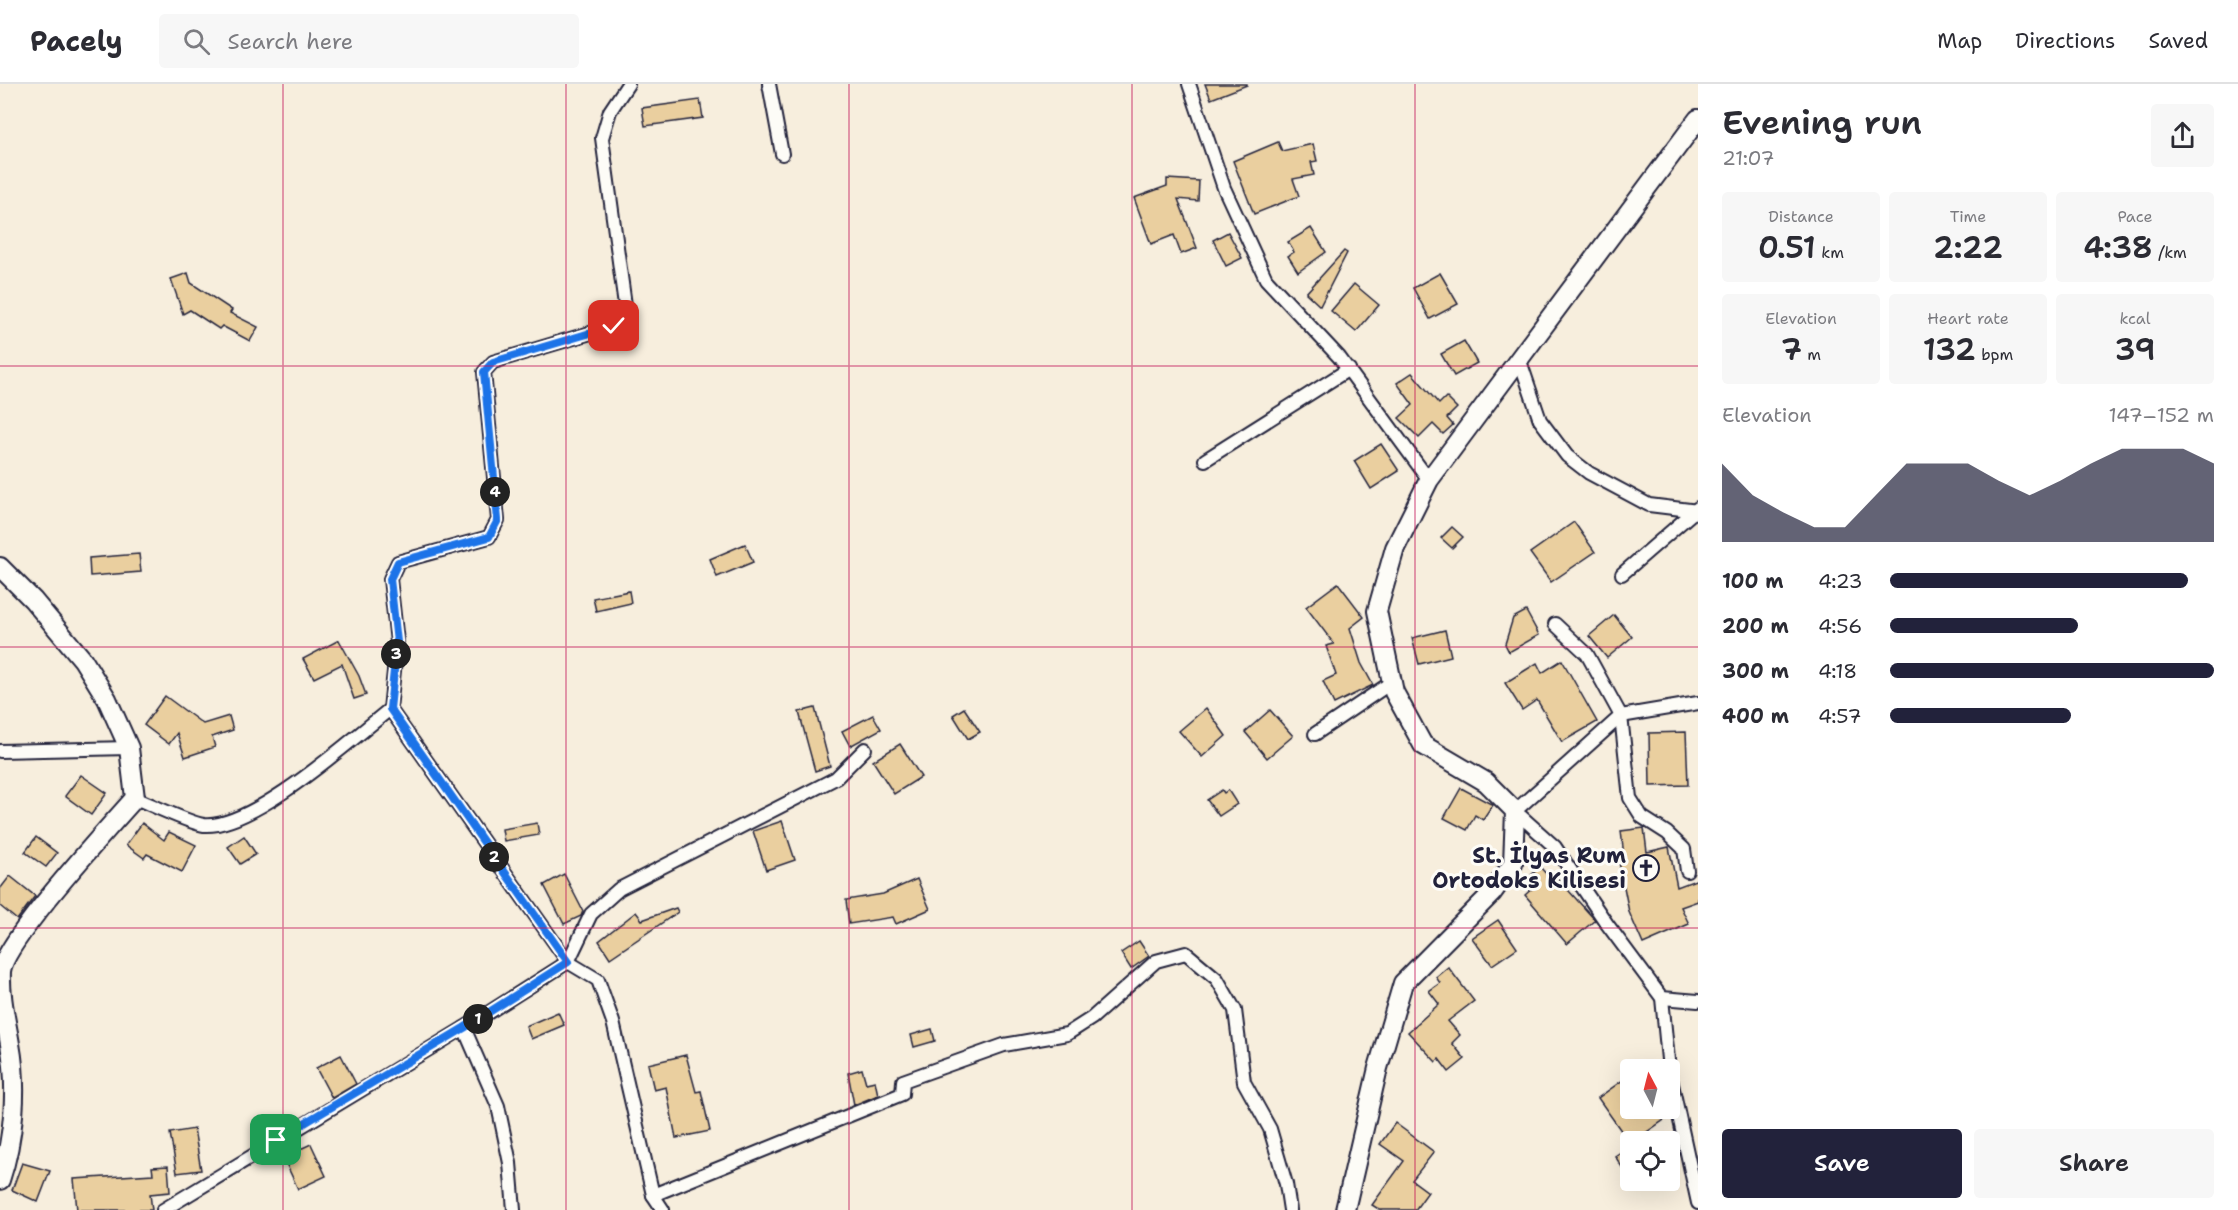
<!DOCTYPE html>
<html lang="en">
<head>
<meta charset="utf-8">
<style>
	:root { --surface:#fff; --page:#f7f7f7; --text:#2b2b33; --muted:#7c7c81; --line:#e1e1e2; --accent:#22223b }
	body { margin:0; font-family:"Shantell Sans",sans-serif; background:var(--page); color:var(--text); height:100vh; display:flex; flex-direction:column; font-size:22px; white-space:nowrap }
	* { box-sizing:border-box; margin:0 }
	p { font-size:20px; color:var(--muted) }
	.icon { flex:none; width:33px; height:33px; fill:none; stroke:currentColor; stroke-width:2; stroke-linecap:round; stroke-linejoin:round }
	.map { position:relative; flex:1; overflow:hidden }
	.side { display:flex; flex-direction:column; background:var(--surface); width:540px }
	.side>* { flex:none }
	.needle { width:39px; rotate:353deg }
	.fabs { position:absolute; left:1620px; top:975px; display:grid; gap:12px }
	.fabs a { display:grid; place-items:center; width:60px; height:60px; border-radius:6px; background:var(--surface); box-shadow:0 6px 24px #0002; font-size:30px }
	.pin { position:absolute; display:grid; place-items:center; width:51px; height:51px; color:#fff; margin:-26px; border-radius:12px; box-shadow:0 3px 9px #0006 }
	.km { position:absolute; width:30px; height:30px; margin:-15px; border-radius:50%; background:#222; color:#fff; font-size:16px; line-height:30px; text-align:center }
	.round { display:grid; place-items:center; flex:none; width:63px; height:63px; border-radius:6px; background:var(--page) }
	.summary { display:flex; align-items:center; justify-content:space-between; height:102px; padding:0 24px }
	h1 { font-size:33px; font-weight:600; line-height:45px }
	.figures { display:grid; grid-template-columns:repeat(3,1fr); gap:9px; height:102px; padding:6px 24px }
	.figures div { display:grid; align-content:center; border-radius:6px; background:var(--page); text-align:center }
	.figures b { font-size:30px; font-weight:600 }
	.figures small { font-size:16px; font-weight:400 }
	.figures p { font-size:16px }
	.chart { height:168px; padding:12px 24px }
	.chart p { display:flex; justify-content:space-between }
	.chart svg { width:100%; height:108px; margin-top:6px; fill:var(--accent); opacity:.7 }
	.button { display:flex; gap:12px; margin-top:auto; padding:12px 24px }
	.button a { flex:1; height:69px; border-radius:6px; background:var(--accent); color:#fff; font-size:24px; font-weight:600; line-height:69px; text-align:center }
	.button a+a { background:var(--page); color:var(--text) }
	ul { padding:0 24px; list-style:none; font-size:20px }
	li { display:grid; grid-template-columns:96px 72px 1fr; align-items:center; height:45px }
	li i { height:15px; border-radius:8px; background:var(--accent) }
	header { display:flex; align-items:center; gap:36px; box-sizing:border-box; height:84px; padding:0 30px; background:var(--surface); border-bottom:2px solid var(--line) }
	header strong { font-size:28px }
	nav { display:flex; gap:33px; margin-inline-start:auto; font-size:21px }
	.search { width:420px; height:54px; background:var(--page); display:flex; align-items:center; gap:15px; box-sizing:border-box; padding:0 21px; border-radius:6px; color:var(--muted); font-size:22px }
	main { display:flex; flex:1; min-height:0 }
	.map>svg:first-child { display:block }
	.building { fill:#eacf9f; stroke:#22223b; stroke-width:1.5 }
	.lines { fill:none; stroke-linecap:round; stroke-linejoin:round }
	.street-casing { stroke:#22223b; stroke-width:16 }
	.secondary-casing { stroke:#22223b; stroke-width:22 }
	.street { stroke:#fdfcf7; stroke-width:12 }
	.secondary { stroke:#fdfcf7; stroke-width:18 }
	.route-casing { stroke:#fff; stroke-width:12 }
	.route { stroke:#1a73e8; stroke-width:8 }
	.grid { fill:none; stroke:#c2185b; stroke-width:1.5; stroke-opacity:0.55 }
	.labels { text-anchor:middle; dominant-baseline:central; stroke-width:6; stroke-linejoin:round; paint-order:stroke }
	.poi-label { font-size:22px; font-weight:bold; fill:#22223b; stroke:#fdfcf7; text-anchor:end }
</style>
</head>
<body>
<header>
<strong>Pacely</strong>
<div class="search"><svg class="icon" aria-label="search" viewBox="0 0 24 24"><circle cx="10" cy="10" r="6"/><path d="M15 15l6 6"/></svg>Search here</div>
<nav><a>Map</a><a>Directions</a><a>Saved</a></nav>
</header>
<main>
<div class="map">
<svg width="1698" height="1126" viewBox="0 0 1698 1126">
	<rect width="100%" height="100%" fill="#f7eedd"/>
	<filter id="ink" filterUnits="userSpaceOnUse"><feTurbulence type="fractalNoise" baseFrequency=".0167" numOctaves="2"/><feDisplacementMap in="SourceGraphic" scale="12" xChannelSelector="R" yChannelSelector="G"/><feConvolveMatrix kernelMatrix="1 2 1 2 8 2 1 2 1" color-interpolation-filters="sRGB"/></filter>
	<g filter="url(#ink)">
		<!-- building -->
		<g class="building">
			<polygon points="1205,0 1247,0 1247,1 1211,15"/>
			<polygon points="700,16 703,34 645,42 642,24"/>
			<polygon points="1278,58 1282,67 1313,60 1317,77 1311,78 1314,91 1293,95 1299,112 1254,130 1233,77"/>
			<polygon points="1167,95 1199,97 1198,117 1178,115 1197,164 1181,170 1174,151 1151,160 1134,114 1167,102"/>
			<polygon points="1311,144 1326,168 1298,188 1288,172 1294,168 1288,158"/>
			<polygon points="1228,148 1242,174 1226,182 1213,156"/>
			<polygon points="1344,167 1347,169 1320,222 1306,209"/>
			<polygon points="188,189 191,199 232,226 230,229 258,243 250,257 222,242 219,245 190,226 183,230 171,195"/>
			<polygon points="1440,189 1458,220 1430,235 1413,204"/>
			<polygon points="1354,200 1379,221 1356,248 1331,227"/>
			<polygon points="1464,257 1477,279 1454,292 1441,270"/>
			<polygon points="1412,289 1439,320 1446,313 1457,324 1447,334 1453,341 1443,350 1433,340 1419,354 1399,334 1413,321 1397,299"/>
			<polygon points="1381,360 1399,387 1371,405 1354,377"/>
			<polygon points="1574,438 1595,468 1551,498 1530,469"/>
			<polygon points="1452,443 1463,453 1452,464 1441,454"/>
			<polygon points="745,460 753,478 717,493 710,475"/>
			<polygon points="139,470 141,488 90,492 89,474"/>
			<polygon points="1338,499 1364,533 1350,544 1361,579 1373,601 1334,620 1323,597 1336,591 1326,562 1334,560 1306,523"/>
			<polygon points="629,507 631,519 596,527 593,514"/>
			<polygon points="1526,527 1539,551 1509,568 1505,560 1513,534"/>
			<polygon points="1614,531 1632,553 1607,574 1589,552"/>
			<polygon points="1445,546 1451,572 1419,580 1412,554"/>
			<polygon points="339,556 359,592 366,611 354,615 342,580 314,594 303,575"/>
			<polygon points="1562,576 1597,638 1562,658 1537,616 1522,626 1505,599 1537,579 1542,589"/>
			<polygon points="165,612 203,640 229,632 233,646 212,653 215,663 185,673 177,649 169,660 144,641"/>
			<polygon points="815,624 830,682 815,687 799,628"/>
			<polygon points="964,624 980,648 968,655 953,631"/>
			<polygon points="1206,624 1226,652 1202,673 1179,647"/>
			<polygon points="1270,626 1293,652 1267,674 1245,648"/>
			<polygon points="873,631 881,645 850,662 842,647"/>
			<polygon points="1686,648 1688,701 1650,702 1649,649"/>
			<polygon points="900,660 921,693 894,710 873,677"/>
			<polygon points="81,691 107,709 91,731 65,712"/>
			<polygon points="1461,704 1493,721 1483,736 1475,731 1467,746 1444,734"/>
			<polygon points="1222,706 1224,709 1228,706 1237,720 1219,732 1207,716"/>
			<polygon points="782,737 795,776 766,786 753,747"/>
			<polygon points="142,739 164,756 169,748 196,761 182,788 147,770 144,774 126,761"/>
			<polygon points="537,739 539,751 504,757 502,745"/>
			<polygon points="1644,744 1647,768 1669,763 1677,803 1698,795 1698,817 1681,823 1689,840 1643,860 1629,828 1618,773 1624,772 1621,747"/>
			<polygon points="244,752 256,770 240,780 228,763"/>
			<polygon points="36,753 57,769 46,783 25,768"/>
			<polygon points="1540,783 1548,792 1552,788 1595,836 1567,860 1525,811 1535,802 1528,794"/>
			<polygon points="564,790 583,827 581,832 564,840 544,801"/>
			<polygon points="10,792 35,812 17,836 0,822 0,805"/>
			<polygon points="917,795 930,825 896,840 893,833 849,840 846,816 883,810"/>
			<polygon points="676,824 678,828 610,874 599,857 636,828 642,836"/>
			<polygon points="1498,836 1517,864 1492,881 1472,854"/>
			<polygon points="1139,857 1149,872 1131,885 1121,869"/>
			<polygon points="1448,883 1474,917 1448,937 1460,951 1452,959 1465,975 1449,988 1439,975 1436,978 1408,948 1439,920 1429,907 1440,899 1436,893"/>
			<polygon points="558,928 564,941 531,955 526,942"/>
			<polygon points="932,945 935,957 914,963 911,951"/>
			<polygon points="341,971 356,1000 332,1014 316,984"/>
			<polygon points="686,971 696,1008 701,1007 710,1047 676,1054 666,1003 654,1006 648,980"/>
			<polygon points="862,985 866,999 875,997 878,1011 854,1021 848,989"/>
			<polygon points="1630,991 1630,1024 1655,1024 1664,1036 1644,1050 1649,1058 1629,1058 1598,1014"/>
			<polygon points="1395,1039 1434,1068 1412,1096 1428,1108 1415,1126 1380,1126 1372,1121 1404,1077 1380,1060"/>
			<polygon points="194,1045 201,1086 177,1089 170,1049"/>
			<polygon points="311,1060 326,1092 298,1105 283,1073"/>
			<polygon points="1630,1062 1630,1096 1615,1072"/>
			<polygon points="22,1079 50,1087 38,1118 12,1106"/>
			<polygon points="168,1082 170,1108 150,1110 152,1126 77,1126 74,1095 153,1090 152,1083"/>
		</g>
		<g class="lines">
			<defs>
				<g id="street">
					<polyline points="628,0 610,27 602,54 625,221 614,242 493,278 484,288 498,436 489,453 398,478 390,495 397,558 390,625 568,878 598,896 613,938 653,1111 663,1126"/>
					<polyline points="769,0 782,70"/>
					<polyline points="1189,0 1224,104 1266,195 1339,273 1429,396"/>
					<polyline points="1519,274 1540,336 1567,372 1589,389 1649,421 1698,427"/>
					<polyline points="1205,376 1349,285"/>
					<polyline points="1622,490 1698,424"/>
					<polyline points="1555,540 1587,570 1621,632 1630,714 1642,733 1667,749 1684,765 1687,787"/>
					<polyline points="1315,650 1392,598"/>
					<polyline points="0,667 129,664"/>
					<path d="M135 714C152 721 189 739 204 741 253 745 352 655 390 625"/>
					<polyline points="1662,914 1698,917"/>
					<polyline points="464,944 498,1022 510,1079 514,1126"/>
					<polyline points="1669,986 1662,914 1607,840 1555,763 1515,727 1621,632 1698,619"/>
					<polyline points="1670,991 1698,1119"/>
					<polyline points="653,1111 902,1010 903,997 1004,961 1067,950 1092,934 1156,877 1186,869 1217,895 1235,926 1244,998 1270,1045 1286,1100 1290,1126"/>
					<polyline points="163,1126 464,944 568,878 591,830 619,805 836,694 865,665"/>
				</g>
				<g id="secondary">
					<path d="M0 483 33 516 83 576 107 615 129 664 135 714C110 742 5 857 1 887 0 913 6 936 10 960 18 1003 14 1055 0 1096"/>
					<polyline points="1345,1126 1378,984 1403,899 1492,809 1513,780 1515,727 1486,698 1423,661 1394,608 1377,527 1395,464 1429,396 1698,35"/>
				</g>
			</defs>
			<!-- street casing -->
			<use href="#street" class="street-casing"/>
			<!-- secondary casing -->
			<use href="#secondary" class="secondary-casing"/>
			<!-- street -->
			<use href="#street" class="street"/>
			<!-- secondary -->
			<use href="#secondary" class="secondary"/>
		</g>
	</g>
	<g class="lines" filter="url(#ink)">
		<defs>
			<polyline id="route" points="276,1056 464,944 568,878 390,625 397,558 390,495 398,478 489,453 498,436 484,288 493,278 614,242"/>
		</defs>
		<!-- route casing -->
		<use href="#route" class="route-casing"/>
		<!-- route -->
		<use href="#route" class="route"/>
	</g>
	<!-- grid -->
	<path class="grid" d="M283 0V1126M566 0V1126M849 0V1126M1132 0V1126M1415 0V1126M0 282H1698M0 563H1698M0 844H1698"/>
	<!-- icons -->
	<defs>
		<symbol id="church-ring" viewBox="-11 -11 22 22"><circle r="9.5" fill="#fdfcf7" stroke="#22223b" stroke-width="1.5"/><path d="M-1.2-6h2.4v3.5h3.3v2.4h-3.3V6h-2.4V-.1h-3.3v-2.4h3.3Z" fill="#22223b"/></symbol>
	</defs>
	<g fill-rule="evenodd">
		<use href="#church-ring" x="1631" y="769" width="30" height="30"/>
	</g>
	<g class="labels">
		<!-- poi labels -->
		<g class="poi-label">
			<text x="1626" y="771">St. İlyas Rum<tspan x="1626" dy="25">Ortodoks Kilisesi</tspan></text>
		</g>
	</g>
</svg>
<div class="fabs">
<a><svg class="needle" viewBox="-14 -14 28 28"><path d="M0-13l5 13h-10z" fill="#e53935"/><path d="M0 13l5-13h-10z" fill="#7c7c81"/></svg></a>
<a><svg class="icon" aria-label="locate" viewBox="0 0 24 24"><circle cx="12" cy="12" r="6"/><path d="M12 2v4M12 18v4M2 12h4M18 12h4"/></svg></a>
</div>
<div class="pin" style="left:276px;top:1056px;background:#1e9e55"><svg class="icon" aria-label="arrive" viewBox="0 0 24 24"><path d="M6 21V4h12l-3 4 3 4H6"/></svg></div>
<div class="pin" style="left:614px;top:242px;background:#d93025"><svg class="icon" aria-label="check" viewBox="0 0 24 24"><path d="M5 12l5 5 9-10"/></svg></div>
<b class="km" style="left:478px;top:935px">1</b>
<b class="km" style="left:494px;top:773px">2</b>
<b class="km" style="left:396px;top:570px">3</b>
<b class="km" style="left:495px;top:408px">4</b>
</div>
<section class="side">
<div class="summary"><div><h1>Evening run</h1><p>21:07</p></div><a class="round"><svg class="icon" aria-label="share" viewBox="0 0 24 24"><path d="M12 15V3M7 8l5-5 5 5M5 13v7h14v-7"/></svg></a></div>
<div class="figures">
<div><p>Distance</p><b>0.51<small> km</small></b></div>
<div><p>Time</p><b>2:22</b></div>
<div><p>Pace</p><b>4:38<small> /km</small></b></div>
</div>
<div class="figures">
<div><p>Elevation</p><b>7<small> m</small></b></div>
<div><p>Heart rate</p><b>132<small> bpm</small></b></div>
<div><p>kcal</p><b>39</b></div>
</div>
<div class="chart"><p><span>Elevation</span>147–152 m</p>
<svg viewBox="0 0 160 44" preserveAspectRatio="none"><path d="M0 44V12L10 25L20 32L30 38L40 38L50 25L60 12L70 12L80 12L90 19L100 25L110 19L120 12L130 6L140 6L150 6L160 12V44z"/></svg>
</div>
<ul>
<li><b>100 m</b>4:23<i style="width:92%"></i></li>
<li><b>200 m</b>4:56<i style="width:58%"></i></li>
<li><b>300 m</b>4:18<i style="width:100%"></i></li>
<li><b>400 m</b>4:57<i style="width:56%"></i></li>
</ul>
<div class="button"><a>Save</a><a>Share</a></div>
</section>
</main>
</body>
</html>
